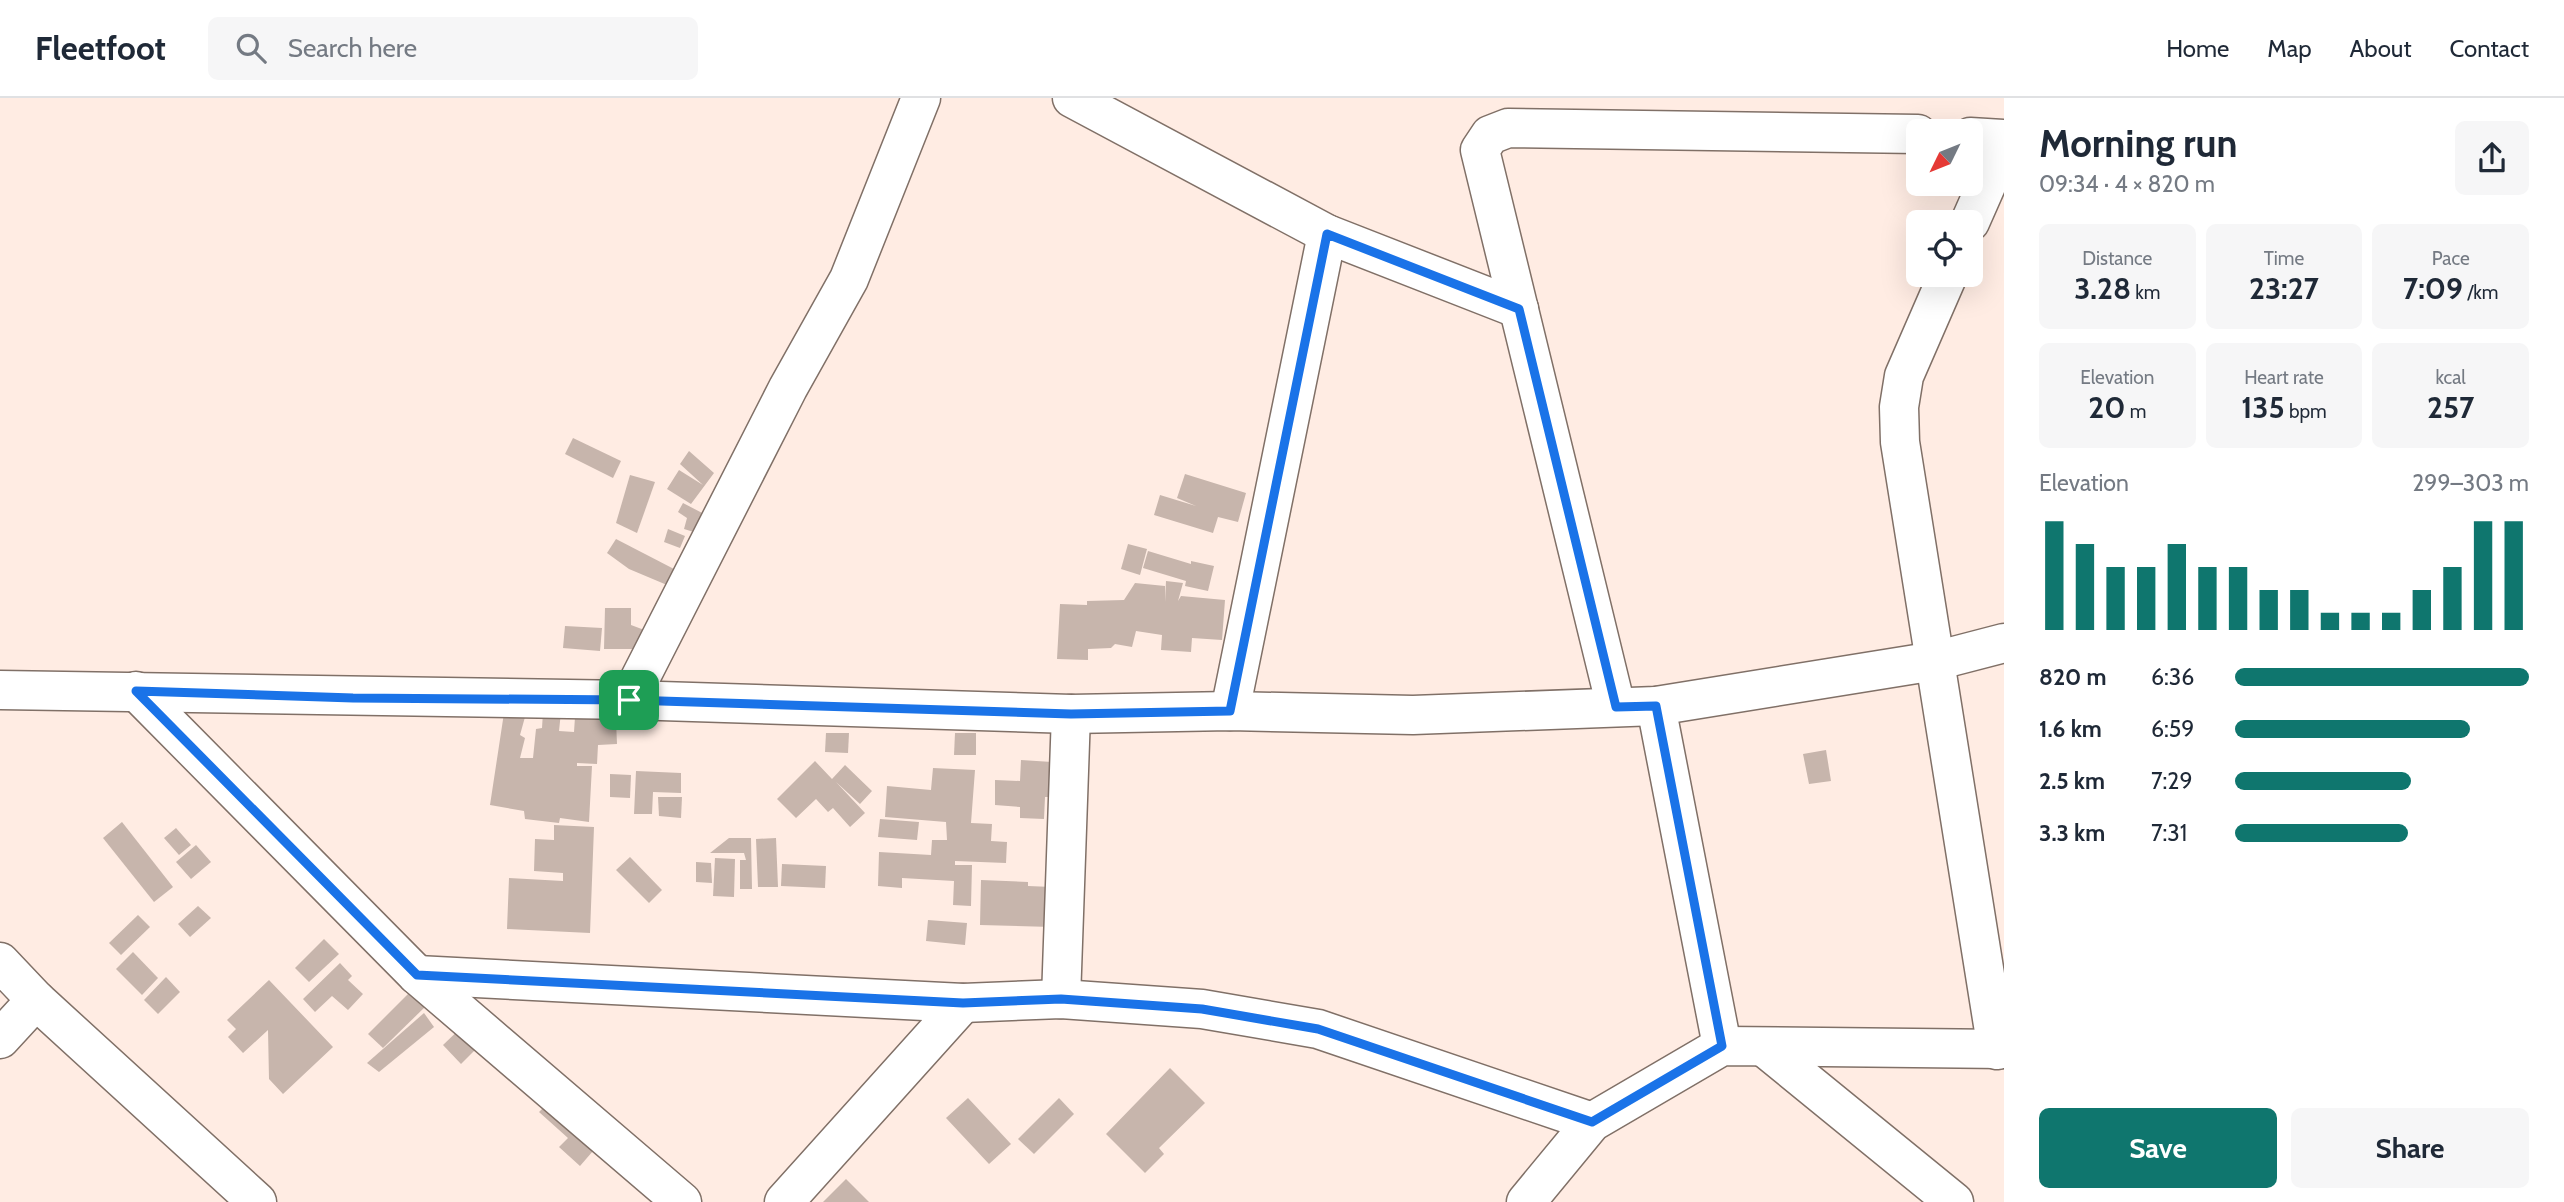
<!DOCTYPE html>
<html lang="en">
<head>
<meta charset="utf-8">
<style>
	:root { --surface:#fff; --page:#f6f6f7; --text:#1f2937; --muted:#747a83; --line:#e0e1e3; --accent:#0f766e }
	body { margin:0; font-family:Cabin,sans-serif; background:var(--page); color:var(--text); height:100vh; display:flex; flex-direction:column; font-size:26px; white-space:nowrap }
	* { box-sizing:border-box; margin:0 }
	p { font-size:23px; color:var(--muted) }
	.icon { flex:none; width:38px; height:38px; fill:none; stroke:currentColor; stroke-width:2; stroke-linecap:round; stroke-linejoin:round }
	.map { position:relative; flex:1; overflow:hidden }
	.sheet { display:flex; flex-direction:column; background:var(--surface); width:560px }
	.sheet>* { flex:none }
	.needle { width:46px; rotate:227deg }
	.tools { position:absolute; left:1906px; top:21px; display:grid; gap:14px }
	.tools a { display:grid; place-items:center; width:77px; height:77px; border-radius:10px; background:var(--surface); box-shadow:0 7px 28px #0002; font-size:35px }
	.pin { position:absolute; display:grid; place-items:center; width:60px; height:60px; color:#fff; margin:-30px; border-radius:14px; box-shadow:0 4px 10px #0006 }
	.round { display:grid; place-items:center; flex:none; width:74px; height:74px; border-radius:10px; background:var(--page) }
	.summary { display:flex; align-items:center; justify-content:space-between; height:119px; padding:0 35px }
	h1 { font-size:38px; font-weight:800; line-height:52px }
	.metrics { display:grid; grid-template-columns:repeat(3,1fr); gap:10px; height:119px; padding:7px 35px }
	.metrics div { display:grid; align-content:center; border-radius:10px; background:var(--page); text-align:center }
	.metrics b { font-size:30px; font-weight:800 }
	.metrics small { font-size:19px; font-weight:400 }
	.metrics p { font-size:19px }
	.chart { height:196px; padding:14px 35px }
	.chart p { display:flex; justify-content:space-between }
	.chart svg { width:100%; height:126px; margin-top:7px; stroke:var(--accent); stroke-width:6 }
	.action { display:flex; gap:14px; margin-top:auto; padding:14px 35px }
	.action a { flex:1; height:80px; border-radius:10px; background:var(--accent); color:#fff; font-size:28px; font-weight:800; line-height:80px; text-align:center }
	.action a+a { background:var(--page); color:var(--text) }
	ul { padding:0 35px; list-style:none; font-size:23px }
	li { display:grid; grid-template-columns:112px 84px 1fr; align-items:center; height:52px }
	li i { height:18px; border-radius:9px; background:var(--accent) }
	header { display:flex; align-items:center; gap:42px; box-sizing:border-box; height:98px; padding:0 35px; background:var(--surface); border-bottom:2px solid var(--line) }
	header strong { font-size:33px }
	nav { display:flex; gap:38px; margin-inline-start:auto; font-size:24px }
	.search { width:490px; height:63px; background:var(--page); display:flex; align-items:center; gap:18px; box-sizing:border-box; padding:0 24px; border-radius:10px; color:var(--muted); font-size:26px }
	main { display:flex; flex:1; min-height:0 }
	.map>svg:first-child { display:block }
	.building { fill:#c7b5ac }
	.lines { fill:none; stroke-linecap:round; stroke-linejoin:round }
	.minor-casing { stroke:#807067; stroke-width:41 }
	.tertiary-casing { stroke:#807067; stroke-width:41 }
	.minor { stroke:#fff; stroke-width:38 }
	.tertiary { stroke:#fff; stroke-width:38 }
	.route-casing { stroke:#fff; stroke-width:14 }
	.route { stroke:#1a73e8; stroke-width:9 }
</style>
</head>
<body>
<header>
<strong>Fleetfoot</strong>
<div class="search"><svg class="icon" aria-label="search" viewBox="0 0 24 24"><circle cx="10" cy="10" r="6"/><path d="M15 15l6 6"/></svg>Search here</div>
<nav><a>Home</a><a>Map</a><a>About</a><a>Contact</a></nav>
</header>
<main>
<div class="map">
<svg width="2004" height="1104" viewBox="0 0 2004 1104">
	<rect width="100%" height="100%" fill="#ffece3"/>
	<!-- building -->
	<g class="building">
		<polygon points="573,340 621,363 613,380 565,356"/>
		<polygon points="689,353 714,375 691,406 667,391 679,372 703,387 680,366"/>
		<polygon points="1185,376 1246,395 1238,424 1218,419 1213,435 1154,417 1160,397 1196,408 1177,400"/>
		<polygon points="630,377 655,384 637,435 616,425"/>
		<polygon points="683,405 708,418 697,435 684,431 687,420 678,414"/>
		<polygon points="668,431 685,438 680,450 664,444"/>
		<polygon points="616,441 674,471 667,487 629,471 607,455"/>
		<polygon points="1128,446 1147,451 1140,477 1121,471"/>
		<polygon points="1148,453 1191,466 1191,463 1214,468 1208,493 1185,488 1186,483 1143,470"/>
		<polygon points="1166,483 1183,485 1178,503 1181,498 1225,502 1222,542 1192,540 1191,554 1161,552 1162,537 1136,533 1132,549 1115,546 1111,550 1088,551 1088,562 1057,561 1060,506 1087,507 1087,503 1124,502 1135,485 1165,488 1165,504"/>
		<polygon points="605,510 631,510 631,527 647,533 647,551 604,551"/>
		<polygon points="565,528 602,530 600,553 563,550"/>
		<polygon points="543,614 561,614 559,633 574,634 575,619 616,622 617,646 598,647 597,666 577,665 577,668 592,668 589,724 560,720 559,725 525,721 524,713 490,707 504,615 525,619 520,637 525,640 520,660 533,660 536,631 542,630"/>
		<polygon points="826,635 849,635 848,655 825,654"/>
		<polygon points="955,635 976,635 976,657 954,657"/>
		<polygon points="1826,652 1831,683 1809,686 1803,656"/>
		<polygon points="1021,662 1052,664 1050,699 1045,699 1044,721 1020,720 1020,709 995,707 995,682 1020,683"/>
		<polygon points="815,663 832,681 845,667 872,693 860,706 836,684 865,715 850,729 833,710 828,714 816,701 796,720 777,701"/>
		<polygon points="933,670 975,672 971,725 992,726 991,743 1007,744 1006,765 955,763 955,767 972,767 971,808 953,807 954,783 902,780 902,790 878,788 879,754 931,757 932,742 947,742 946,724 885,719 887,688 931,692"/>
		<polygon points="636,673 681,675 681,695 653,694 652,716 634,716"/>
		<polygon points="610,676 631,677 630,700 610,699"/>
		<polygon points="658,699 682,699 681,720 659,718"/>
		<polygon points="880,721 919,724 917,742 878,739"/>
		<polygon points="122,724 173,789 154,804 103,740"/>
		<polygon points="554,727 594,729 590,835 507,831 509,780 563,783 563,775 534,773 535,741 554,742"/>
		<polygon points="176,730 191,747 179,757 164,740"/>
		<polygon points="729,740 751,740 752,791 740,791 740,762 746,762 744,755 710,755"/>
		<polygon points="776,740 778,789 758,789 756,741"/>
		<polygon points="196,747 211,764 191,781 176,764"/>
		<polygon points="630,759 662,792 649,805 616,772"/>
		<polygon points="715,760 735,761 734,799 713,798"/>
		<polygon points="696,764 711,765 712,785 696,784"/>
		<polygon points="782,766 826,768 825,790 781,788"/>
		<polygon points="981,782 1028,784 1028,788 1052,789 1052,829 980,827"/>
		<polygon points="198,808 211,820 190,839 178,826"/>
		<polygon points="138,817 150,829 121,857 109,845"/>
		<polygon points="928,822 967,825 965,847 926,843"/>
		<polygon points="324,841 339,856 309,884 295,870"/>
		<polygon points="133,854 158,880 142,897 116,871"/>
		<polygon points="340,865 352,878 348,882 363,896 348,912 332,898 315,914 303,901"/>
		<polygon points="166,879 180,894 158,916 144,902"/>
		<polygon points="269,882 333,949 283,996 269,981 268,932 243,955 228,939 236,931 227,922"/>
		<polygon points="417,887 428,906 383,950 368,936"/>
		<polygon points="424,915 434,929 379,974 367,965"/>
		<polygon points="465,926 483,944 461,966 443,947"/>
		<polygon points="1170,970 1205,1005 1159,1050 1164,1056 1145,1075 1106,1036"/>
		<polygon points="968,1000 1011,1046 989,1066 946,1020"/>
		<polygon points="1059,1000 1074,1016 1034,1056 1018,1041"/>
		<polygon points="551,1002 599,1046 580,1068 559,1049 568,1040 539,1014"/>
		<polygon points="846,1081 869,1104 823,1104"/>
	</g>
	<g class="lines">
		<defs>
			<g id="minor">
				<polyline points="1072,0 1327,136 1519,211"/>
				<polyline points="1970,39 2004,41"/>
				<polyline points="1970,124 2004,47"/>
				<polyline points="1948,177 1904,278 1899,309 1900,344 1997,952"/>
				<polyline points="136,593 417,877 682,1104"/>
				<polyline points="629,602 788,290 849,181 921,0"/>
				<polyline points="1656,608 1722,948"/>
				<polyline points="1616,609 1480,52 1490,37 1508,30 1918,36"/>
				<polyline points="1230,613 1327,136"/>
				<polyline points="0,864 36,902 257,1104"/>
				<polyline points="417,877 963,905 1061,901 1202,911 1318,931 1592,1024"/>
				<polyline points="1061,901 1071,616"/>
				<polyline points="0,941 36,902"/>
				<polyline points="1764,949 1954,1104"/>
				<polyline points="784,1104 963,905"/>
				<polyline points="1526,1104 1592,1024 1722,948 2004,951"/>
			</g>
			<polyline id="tertiary" points="0,592 629,602 1071,616 1230,613 1413,617 1656,608 1935,563 2004,545"/>
		</defs>
		<!-- minor casing -->
		<use href="#minor" class="minor-casing"/>
		<!-- tertiary casing -->
		<use href="#tertiary" class="tertiary-casing"/>
		<!-- minor -->
		<use href="#minor" class="minor"/>
		<!-- tertiary -->
		<use href="#tertiary" class="tertiary"/>
	</g>
	<g class="lines">
		<defs>
			<polygon id="route" points="1327,136 1519,211 1616,609 1656,608 1722,948 1592,1024 1318,931 1202,911 1061,901 963,905 417,877 136,593 353,600 629,602 1071,616 1230,613"/>
		</defs>
		<!-- route casing -->
		<use href="#route" class="route-casing"/>
		<!-- route -->
		<use href="#route" class="route"/>
	</g>
</svg>
<div class="tools">
<a><svg class="needle" viewBox="-14 -14 28 28"><path d="M0-13l5 13h-10z" fill="#e53935"/><path d="M0 13l5-13h-10z" fill="#747a83"/></svg></a>
<a><svg class="icon" aria-label="locate" viewBox="0 0 24 24"><circle cx="12" cy="12" r="6"/><path d="M12 2v4M12 18v4M2 12h4M18 12h4"/></svg></a>
</div>
<div class="pin" style="left:629px;top:602px;background:#1e9e55"><svg class="icon" aria-label="arrive" viewBox="0 0 24 24"><path d="M6 21V4h12l-3 4 3 4H6"/></svg></div>
</div>
<section class="sheet">
<div class="summary"><div><h1>Morning run</h1><p>09:34 · 4 × 820 m</p></div><a class="round"><svg class="icon" aria-label="share" viewBox="0 0 24 24"><path d="M12 15V3M7 8l5-5 5 5M5 13v7h14v-7"/></svg></a></div>
<div class="metrics">
<div><p>Distance</p><b>3.28<small> km</small></b></div>
<div><p>Time</p><b>23:27</b></div>
<div><p>Pace</p><b>7:09<small> /km</small></b></div>
</div>
<div class="metrics">
<div><p>Elevation</p><b>20<small> m</small></b></div>
<div><p>Heart rate</p><b>135<small> bpm</small></b></div>
<div><p>kcal</p><b>257</b></div>
</div>
<div class="chart"><p><span>Elevation</span>299–303 m</p>
<svg viewBox="0 0 160 44" preserveAspectRatio="none"><path d="M5 44V6M15 44V14M25 44V22M35 44V22M45 44V14M55 44V22M65 44V22M75 44V30M85 44V30M95 44V38M105 44V38M115 44V38M125 44V30M135 44V22M145 44V6M155 44V6"/></svg>
</div>
<ul>
<li><b>820 m</b>6:36<i style="width:100%"></i></li>
<li><b>1.6 km</b>6:59<i style="width:80%"></i></li>
<li><b>2.5 km</b>7:29<i style="width:60%"></i></li>
<li><b>3.3 km</b>7:31<i style="width:59%"></i></li>
</ul>
<div class="action"><a>Save</a><a>Share</a></div>
</section>
</main>
</body>
</html>
